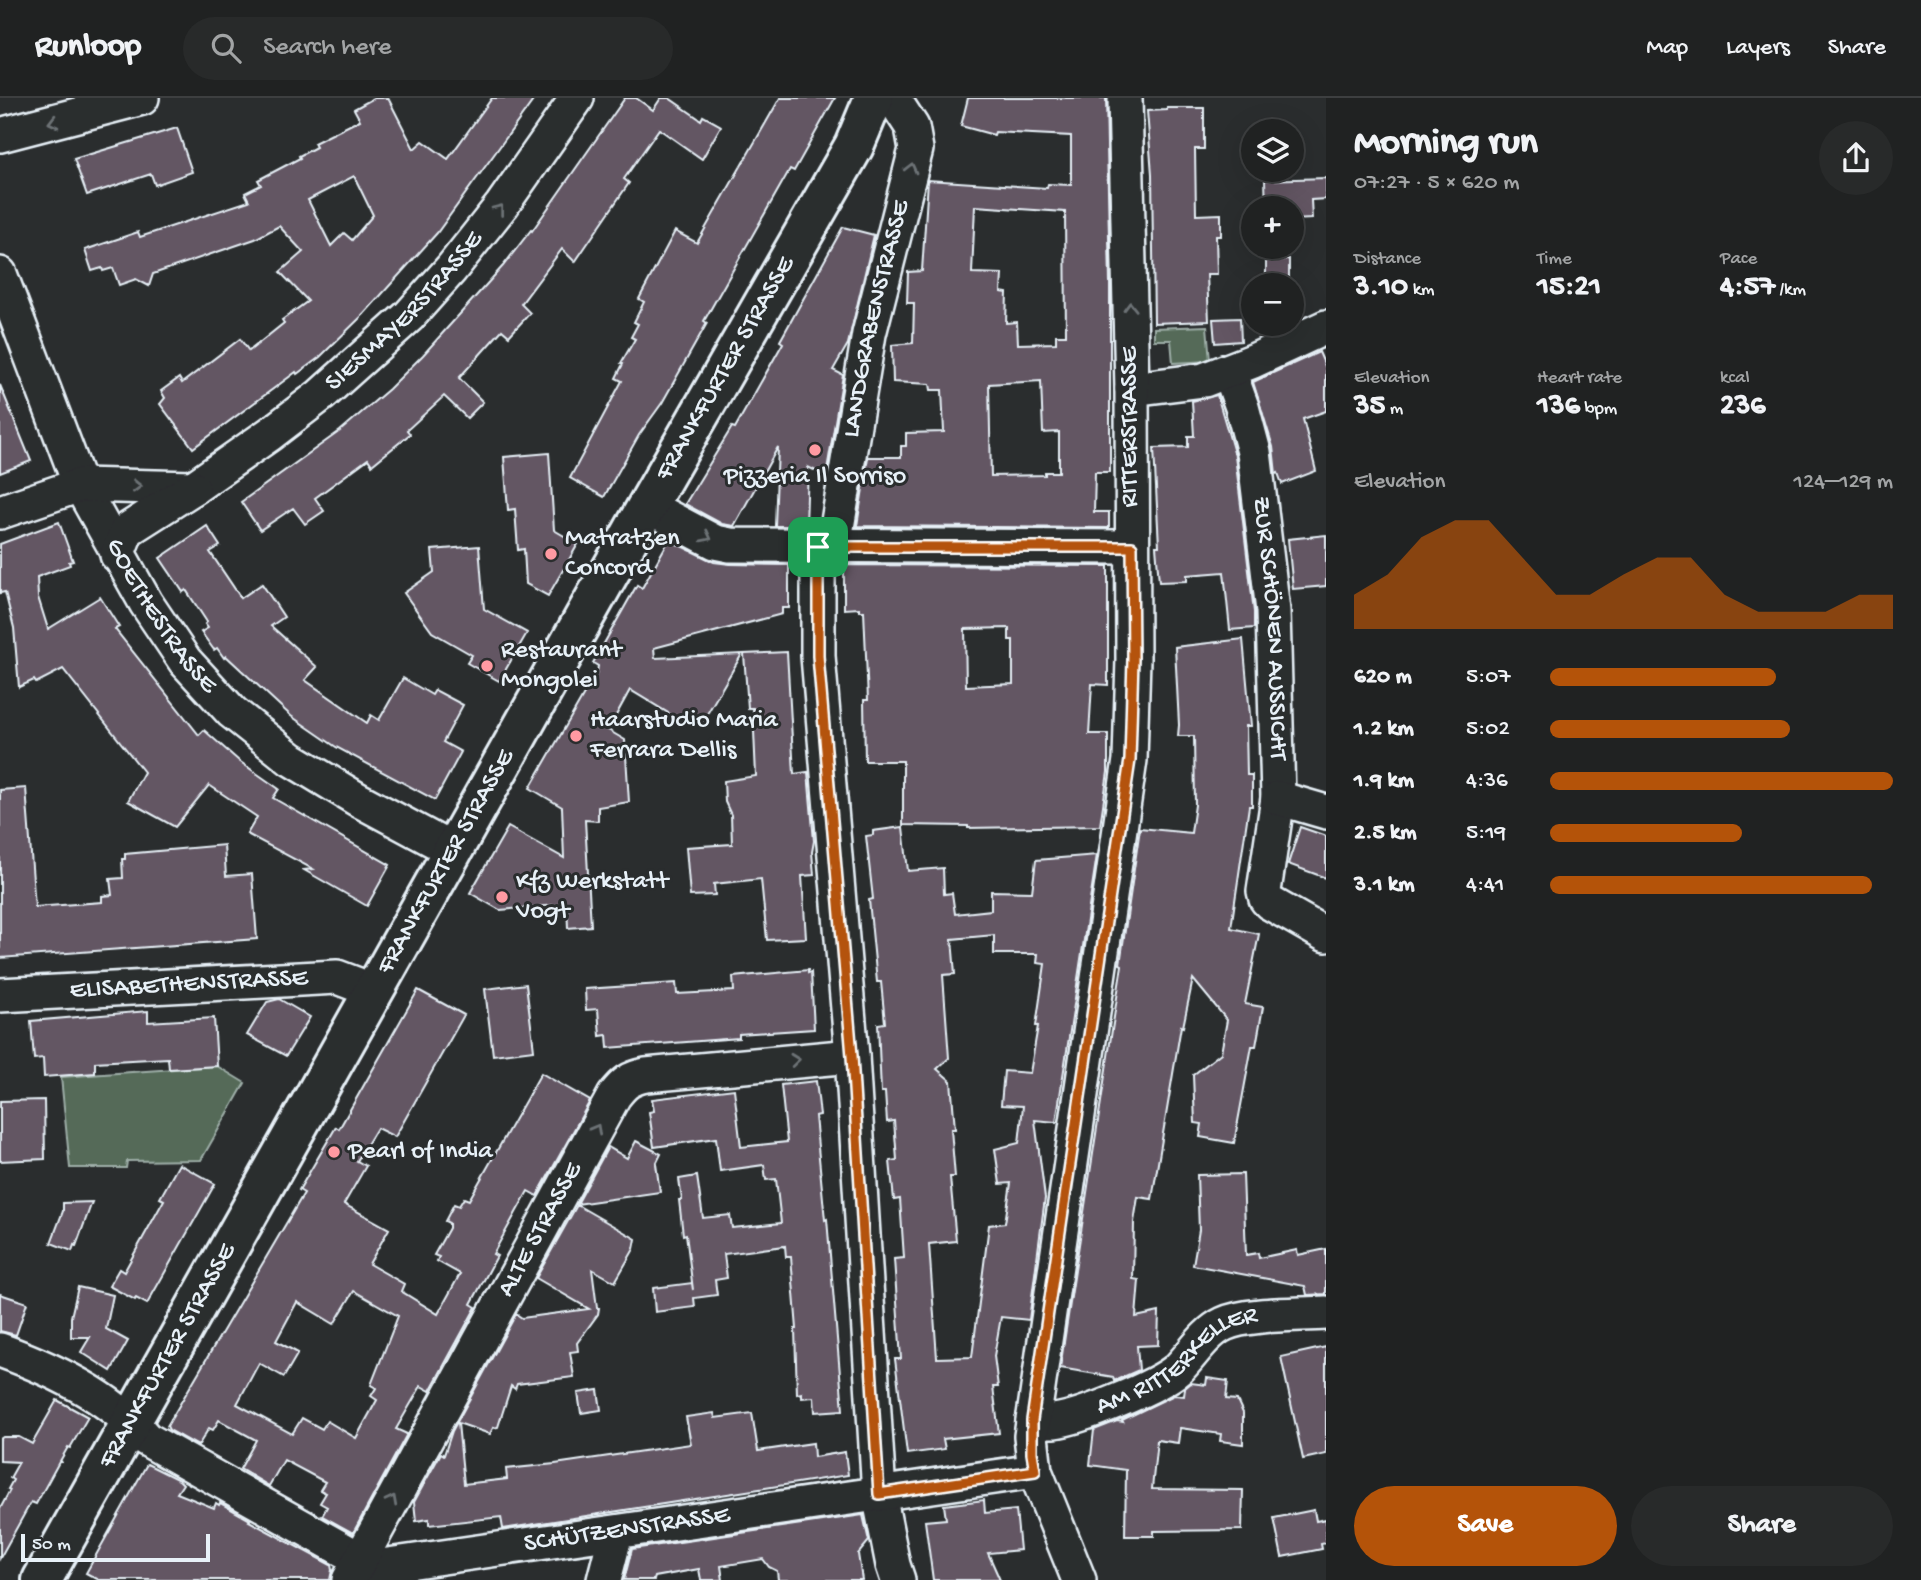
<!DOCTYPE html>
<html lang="en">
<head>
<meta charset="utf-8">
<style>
	:root { --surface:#202222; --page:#282a2a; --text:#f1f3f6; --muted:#a2a4a5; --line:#3d3f40; --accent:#b45309 }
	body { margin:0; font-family:"Gochi Hand",sans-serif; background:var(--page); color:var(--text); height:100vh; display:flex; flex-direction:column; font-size:26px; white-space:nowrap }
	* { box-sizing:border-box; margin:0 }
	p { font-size:23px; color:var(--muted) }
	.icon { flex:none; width:38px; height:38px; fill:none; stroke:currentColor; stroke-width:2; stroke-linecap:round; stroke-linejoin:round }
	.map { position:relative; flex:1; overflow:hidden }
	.drawer { display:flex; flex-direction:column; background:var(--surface); width:595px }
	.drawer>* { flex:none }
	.fabs { position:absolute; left:1241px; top:21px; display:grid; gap:14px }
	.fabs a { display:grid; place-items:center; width:63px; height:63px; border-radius:50%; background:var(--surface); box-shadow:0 7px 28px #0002,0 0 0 2px var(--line); font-size:35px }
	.scale { position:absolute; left:21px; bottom:18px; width:189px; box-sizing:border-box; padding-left:7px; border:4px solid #e8f1f8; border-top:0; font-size:19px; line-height:24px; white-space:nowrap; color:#e8f1f8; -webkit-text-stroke:5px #2a2d2e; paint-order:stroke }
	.pin { position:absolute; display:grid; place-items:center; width:60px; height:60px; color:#fff; margin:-30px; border-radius:14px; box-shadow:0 4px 10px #0006 }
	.round { display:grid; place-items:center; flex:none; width:74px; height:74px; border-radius:37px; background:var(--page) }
	.headline { display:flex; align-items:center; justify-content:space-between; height:119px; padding:0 28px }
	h1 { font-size:38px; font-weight:800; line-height:52px }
	.stats { display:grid; grid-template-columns:repeat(3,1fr); gap:10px; height:119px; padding:7px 28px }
	.stats div { display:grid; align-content:center }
	.stats b { font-size:30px; font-weight:800 }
	.stats small { font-size:19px; font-weight:400 }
	.stats p { font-size:19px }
	.chart { height:196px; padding:14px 28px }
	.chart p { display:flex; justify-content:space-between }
	.chart svg { width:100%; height:126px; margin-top:7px; fill:var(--accent); opacity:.7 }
	.action { display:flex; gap:14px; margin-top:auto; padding:14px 28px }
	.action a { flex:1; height:80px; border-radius:42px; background:var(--accent); color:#fff; font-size:28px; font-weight:800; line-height:80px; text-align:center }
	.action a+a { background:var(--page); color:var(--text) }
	ul { padding:0 28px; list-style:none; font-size:23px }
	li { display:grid; grid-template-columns:112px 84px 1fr; align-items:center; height:52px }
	li i { height:18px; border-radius:9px; background:var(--accent) }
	header { display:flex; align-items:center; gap:42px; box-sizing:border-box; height:98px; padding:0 35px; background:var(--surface); border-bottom:2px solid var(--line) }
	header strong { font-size:33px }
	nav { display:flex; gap:38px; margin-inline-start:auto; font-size:24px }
	.search { width:490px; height:63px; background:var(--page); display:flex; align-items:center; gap:18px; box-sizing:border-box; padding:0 24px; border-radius:38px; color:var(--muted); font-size:26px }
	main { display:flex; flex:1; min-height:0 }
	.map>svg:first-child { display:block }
	.green { fill:#546b58; stroke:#9eaea8; stroke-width:2 }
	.building { fill:#635664; stroke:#e8f1f8; stroke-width:2; fill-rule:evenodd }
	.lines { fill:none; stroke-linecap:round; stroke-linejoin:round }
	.minor-casing { stroke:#e8f1f8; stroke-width:38 }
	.major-casing { stroke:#e8f1f8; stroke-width:44 }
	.minor { stroke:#2a2d2e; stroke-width:33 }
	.major { stroke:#2a2d2e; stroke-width:38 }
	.oneway { stroke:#6c7275 }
	.route-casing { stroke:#fff; stroke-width:14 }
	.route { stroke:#b45309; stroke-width:9 }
	.poi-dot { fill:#ff9aa2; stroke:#2a2d2e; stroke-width:2.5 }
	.labels { text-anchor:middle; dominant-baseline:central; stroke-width:6; stroke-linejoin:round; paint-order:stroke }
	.street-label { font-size:26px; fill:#e8f1f8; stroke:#2a2d2e }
	.poi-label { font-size:26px; fill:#e8f1f8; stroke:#2a2d2e; text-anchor:start }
</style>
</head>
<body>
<header>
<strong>Runloop</strong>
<div class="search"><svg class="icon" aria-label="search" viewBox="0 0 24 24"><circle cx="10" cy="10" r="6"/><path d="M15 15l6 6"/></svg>Search here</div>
<nav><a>Map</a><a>Layers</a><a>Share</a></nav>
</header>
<main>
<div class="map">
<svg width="1326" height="1482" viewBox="0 0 1326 1482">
	<rect width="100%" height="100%" fill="#2a2d2e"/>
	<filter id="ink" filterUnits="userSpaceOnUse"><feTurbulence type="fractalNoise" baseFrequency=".0143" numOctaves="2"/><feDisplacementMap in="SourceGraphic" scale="14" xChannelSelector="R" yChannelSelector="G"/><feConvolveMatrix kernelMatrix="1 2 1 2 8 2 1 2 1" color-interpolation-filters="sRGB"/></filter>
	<g filter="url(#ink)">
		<!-- green -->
		<g class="green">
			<polygon points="1207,228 1210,263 1173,265 1171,242 1154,242 1154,230"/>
			<polygon points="217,968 245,985 201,1062 127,1063 126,1070 70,1070 61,979"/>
		</g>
		<!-- building -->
		<g class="building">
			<path d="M374 0H388L414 51 423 43 448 61 492 0H535L437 135 364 216 320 259 297 276 296 274 193 350 160 306 165 300 161 293 179 280 182 285 240 241 249 253 284 225 282 222 308 203 280 174 303 154 279 128 255 141 153 176 149 188 136 181 119 187 113 170 103 173 102 170 92 173 85 152 138 134 140 139 249 103 245 95 261 87 258 82 300 60 299 58 316 49 314 45 360 22 354 11ZM354 78 373 117 352 142 344 135 331 148 308 102Z"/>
			<polygon points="625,0 636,0 653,12 661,0 669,0 701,22 703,18 721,28 702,61 659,31 624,81 629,85 575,164 562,151 521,206 530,215 509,238 502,232 459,280 483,304 467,320 444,298 407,332 410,336 372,367 368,361 315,400 324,413 305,426 293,410 260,432 241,404 340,333 389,291 423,257 503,168 531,132 532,133"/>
			<polygon points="780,0 835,0 794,73 790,71 704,223 707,225 662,305 639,337 604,399 570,380 622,283 616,280 623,266 621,265 635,241 631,239 638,226 634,224 644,204 639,201 675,133 697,145"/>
			<path d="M968 0H1106L1110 185V374H1095L1094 414H1109V430L857 428 868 359H901V348H906V335L944 334 942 292H931L930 286 893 284 892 247 913 245 914 205H907L908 174 922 173 928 82 1047 90 1048 86 1071 87V38L995 34 994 37 961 28ZM975 108 1065 114 1066 237H1056V245L1018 246 1017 224 1006 225 1007 195 1001 194 1002 176 972 175ZM1041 283 1043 335 1059 334V374H1045V377L991 378 989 286Z"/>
			<polygon points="1167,10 1204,10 1204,51 1195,51 1196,117 1221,116 1221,138 1216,138 1217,176 1207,176 1209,223 1154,225 1152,76 1147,13 1167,12"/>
			<polygon points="177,30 192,74 155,87 151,76 87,97 74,61"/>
			<polygon points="1326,80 1326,101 1311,102 1312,121 1292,122 1292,110 1266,110 1265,82"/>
			<polygon points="843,129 874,137 848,246 833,272 843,277 826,378 808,369 806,428 775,428 778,349 734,428 722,426 685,406 732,329 735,330 783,245 780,243"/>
			<polygon points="1289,161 1289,187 1266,187 1266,163"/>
			<polygon points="1240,220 1241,243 1215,245 1213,221"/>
			<polygon points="1319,254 1326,270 1326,313 1303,321 1316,373 1282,386 1278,375 1276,376 1273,349 1253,284"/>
			<polygon points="0,287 31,363 0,375"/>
			<polygon points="1217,297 1235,358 1254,514 1254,530 1230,532 1224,474 1187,477 1187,483 1159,484 1156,448 1159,448 1154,350 1188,349 1188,338 1194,338 1192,303"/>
			<polygon points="549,355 554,432 578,446 548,498 526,486 524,451 518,452 515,411 508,412 504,359"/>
			<polygon points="59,424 73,463 69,464 70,467 37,479 38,499 48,531 100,499 119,529 115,531 199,637 204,632 239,663 279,691 273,700 390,767 367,808 304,772 313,771 247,736 257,719 209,687 175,729 128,703 144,674 63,571 36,585 34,582 19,589 14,530 5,494 0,495 0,446"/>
			<polygon points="207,428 220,448 210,454 241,500 262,486 284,519 271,528 317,569 305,582 367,625 371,617 379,622 403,580 432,597 435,592 463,607 443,644 461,654 435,702 336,649 291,618 226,558 224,560 217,550 214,552 201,534 208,530 205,526 207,524 186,492 183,494 160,460"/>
			<polygon points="1326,437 1326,488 1293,491 1288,441"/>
			<polygon points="669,442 714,464 730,466 789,467 789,510 782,510 782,516 654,550 655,560 742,556 700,628 682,618 680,622 630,592 608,632 625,642 629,704 598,709 598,723 585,722 591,828 568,830 567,806 500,812 470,795 508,729 564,760 562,709 530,690 597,574 598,568 593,565 637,487 642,490"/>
			<polygon points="479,448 484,511 527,535 499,583 467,565 472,557 432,534 404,495 434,474 432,452"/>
			<path d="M844 467 1108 468V587L1092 586 1089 636H1108V674L1100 728 968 730V728L903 727V663H865L864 602H868L864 513H859V510L844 511ZM1009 530V542H1013V586L966 588 965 531Z"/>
			<polygon points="1243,541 1251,628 1246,628 1247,677 1252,677 1252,708 1249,708 1231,830 1259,836 1245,906 1263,909 1256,948 1252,948 1234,1045 1200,1039 1202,1026 1195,1025 1193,977 1221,955 1227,922 1193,881 1183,929 1181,928 1152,1101 1138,1099 1134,1124 1133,1181 1139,1182 1136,1219 1159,1214 1158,1247 1137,1248 1139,1272 1114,1283 1113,1279 1060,1270 1122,867 1120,866 1140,730 1191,735 1195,707 1194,638 1178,638 1179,627 1175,549"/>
			<polygon points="787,554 794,676 808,674 814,743 812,754 814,777 802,778 806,840 767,842 761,781 714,786 715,797 690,798 686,749 732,746 731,717 725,704 724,683 756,678 753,610 748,610 744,556"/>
			<polygon points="26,690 35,809 102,804 102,798 112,797 110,781 123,780 122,761 125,761 125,756 224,747 226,778 252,776 257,841 0,860 0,692"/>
			<path d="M903 729 908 773 943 770 944 796 952 795 955 816 991 812V793L1032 794 1036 762 1097 757 1056 1024 1035 1022 1045 1100 1029 1222 1001 1219 994 1258 998 1289H993L999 1335 943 1341 945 1351 907 1356 895 1261H901L894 1161 904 1160 900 1101 894 1102 890 1063 897 1062 894 1023 887 1024 885 994H881L878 926 885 925 881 884H877L869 802 873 801 866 738 873 737V733ZM994 837V856H1038L1037 865 1045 866 1036 928H1038L1030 975 1004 973 1001 1007 1023 1008 1019 1045 995 1051 1000 1086 1011 1085 1005 1125 989 1127 972 1259 937 1260 929 1146 956 1143 950 1079H955L951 1031H955L951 983 937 971 949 960 943 877 955 876 952 841Z"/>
			<polygon points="1300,729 1326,738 1326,780 1288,766"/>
			<polygon points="808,872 808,875 811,874 814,931 739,936 739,940 608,950 607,937 600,938 598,911 586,912 585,891 676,885 677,896 734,893 733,879"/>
			<polygon points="526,886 534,952 493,957 485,891"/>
			<path d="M418 892 464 917 395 1039 377 1030 357 1063 366 1068 344 1106 389 1131 369 1166 404 1186 401 1193 438 1216 460 1176 437 1163 439 1159 434 1157 449 1130V1125L445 1123 454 1106 459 1108 464 1100 469 1102 541 975 590 1003 537 1098 528 1093 493 1156 497 1158 471 1206 476 1209 430 1293 421 1288 396 1331 407 1336 353 1435 322 1418 327 1409 320 1405 326 1395 320 1392 325 1384 284 1362 269 1388 240 1371 256 1342 219 1322 213 1332 209 1330 198 1348 169 1332 167 1328 304 1095 299 1092 336 1029 339 1031ZM354 1193 398 1218 371 1287 376 1290 371 1298 377 1302 356 1340 327 1323 322 1331 302 1320 292 1336 237 1306 259 1265 284 1279 298 1255 276 1243 297 1204 334 1226Z"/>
			<polygon points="279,901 310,919 286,958 247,937 267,904"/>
			<polygon points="148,913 148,924 214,920 217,968 169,971 168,960 95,964 95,975 44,979 43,960 34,961 31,923"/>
			<polygon points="816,983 820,1017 815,1018 825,1122 827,1121 843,1312 815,1314 814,1299 802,1300 802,1295 797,1296 795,1231 797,1231 791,1159 786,1159 785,1148 724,1156 727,1180 715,1182 717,1197 694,1200 695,1209 655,1214 653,1190 692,1185 693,1192 686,1136 683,1137 679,1102 682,1102 679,1081 697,1078 703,1120 730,1117 732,1130 781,1125 776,1081 766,1082 764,1067 720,1073 716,1040 654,1049 649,1014 654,1013 652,1001 734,991 741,1049 787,1044 781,987"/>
			<polygon points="44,1002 45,1061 0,1063 0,1003"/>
			<polygon points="636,1043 661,1056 656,1066 660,1094 577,1106 608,1049 627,1060"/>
			<polygon points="179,1066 215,1086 147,1206 136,1200 135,1202 109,1188 119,1171 124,1174 164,1102 160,1100"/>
			<polygon points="1243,1076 1246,1157 1258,1155 1259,1160 1297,1152 1298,1157 1326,1151 1326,1196 1307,1197 1305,1188 1193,1167 1199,1132 1197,1077"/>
			<polygon points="92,1104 76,1148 74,1147 72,1153 51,1145 63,1113 63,1105"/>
			<polygon points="577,1107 636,1141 634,1151 615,1184 592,1171 597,1210 599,1210 598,1216 577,1245 578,1253 570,1254 574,1279 517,1286 515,1291 511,1288 498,1329 493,1330 490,1336 458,1325 464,1386 507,1381 506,1371 555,1366 691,1346 686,1319 714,1315 715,1320 752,1315 758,1353 813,1345 814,1359 845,1354 848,1377 503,1431 501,1419 429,1427 429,1421 416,1423 414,1404 441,1355 444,1357 452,1333 516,1216 522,1220 589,1211 536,1180"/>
			<polygon points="78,1189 113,1197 106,1231 128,1243 111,1273 81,1254 90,1239 71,1239 71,1219"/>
			<polygon points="0,1196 27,1205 16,1237 0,1233"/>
			<polygon points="1326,1249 1326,1356 1303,1361 1281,1259"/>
			<polygon points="1207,1280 1228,1283 1226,1301 1237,1302 1243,1315 1243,1346 1220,1343 1221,1336 1180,1330 1178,1345 1157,1342 1152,1391 1243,1392 1242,1432 1154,1433 1154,1438 1125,1438 1126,1372 1090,1367 1094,1332 1117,1323 1123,1324 1122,1322 1174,1297 1184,1298 1185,1290 1191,1285 1206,1287"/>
			<polygon points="598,1292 601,1312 581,1315 578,1295"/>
			<polygon points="57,1302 88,1319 70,1350 68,1349 60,1363 62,1364 59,1364 36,1406 31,1404 0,1460 0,1411 10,1392 8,1391 13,1382 10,1380 19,1364 0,1363 0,1341 3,1339 19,1339 32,1346"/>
			<polygon points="147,1366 179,1382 183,1386 177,1395 214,1410 216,1405 219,1407 220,1405 250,1422 249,1423 331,1467 332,1472 330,1482 99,1482 86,1475"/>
			<polygon points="984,1402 985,1415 1016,1412 1020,1452 988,1455 1000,1482 933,1482 925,1423 946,1421 944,1407"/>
			<polygon points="1314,1412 1316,1423 1326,1421 1326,1445 1321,1446 1322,1451 1282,1459 1274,1420"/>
			<polygon points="863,1417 869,1443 858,1456 862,1482 778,1482 777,1473 769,1469 763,1461 721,1468 723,1482 701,1482 699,1471 655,1479 654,1482 624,1482 632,1451"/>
		</g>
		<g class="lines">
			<defs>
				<g id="minor">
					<polyline points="0,37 142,0"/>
					<path id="s1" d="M0 176 80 387 146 505 185 563 232 614 291 661 357 701 452 752"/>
					<path id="s2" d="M1229 273 1242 309 1254 354 1273 513 1278 700 1264 793 1266 801 1270 805 1326 837"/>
					<polyline points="1132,291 1204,282 1253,263 1326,229"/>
					<polyline points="647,408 715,444 730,447 1131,449"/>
					<path id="s3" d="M0 414 80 387 193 390 270 336 321 297 409 218 451 171 502 107 577 0"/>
					<path id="s4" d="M834 448 869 236 916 51 912 29 893 0"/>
					<polyline points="818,449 818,558 852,958 879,1396 893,1467 898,1482"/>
					<polyline points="117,457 127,432 193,390"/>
					<polyline points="1278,700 1326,714"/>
					<path id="s5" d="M0 897 337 879 374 893"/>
					<path id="s6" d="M0 1252C50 1270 112 1299 146 1341L374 1469 1035 1373"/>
					<path id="s7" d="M1033 1322C1040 1322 1047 1323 1054 1323 1080 1320 1159 1288 1178 1271 1193 1256 1205 1235 1224 1226 1247 1215 1299 1217 1326 1215"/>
					<path id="s8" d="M349 1482 614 998C624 985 630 980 646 977L852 958"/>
					<polyline points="604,1482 616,1435"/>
					<polyline points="1079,1482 1035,1373 1031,1338 1130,662 1133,561 1132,291 1125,0"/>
				</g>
				<g id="major">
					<path id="s9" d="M42 1482 647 408 854 48 874 0"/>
				</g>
			</defs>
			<!-- minor casing -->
			<use href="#minor" class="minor-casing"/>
			<!-- major casing -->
			<use href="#major" class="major-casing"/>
			<!-- minor -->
			<use href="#minor" class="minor"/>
			<!-- major -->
			<use href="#major" class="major"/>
		</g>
		<!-- one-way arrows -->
		<defs><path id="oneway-chevron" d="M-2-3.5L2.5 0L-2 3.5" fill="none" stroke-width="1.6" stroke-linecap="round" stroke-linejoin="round" transform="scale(1.75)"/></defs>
		<g class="oneway">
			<use href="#oneway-chevron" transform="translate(53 24) rotate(166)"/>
			<use href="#oneway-chevron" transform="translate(911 70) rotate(-76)"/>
			<use href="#oneway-chevron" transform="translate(499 111) rotate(-52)"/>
			<use href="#oneway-chevron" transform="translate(1130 209) rotate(-91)"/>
			<use href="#oneway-chevron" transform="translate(137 388) rotate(1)"/>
			<use href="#oneway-chevron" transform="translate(707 439) rotate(27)"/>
			<use href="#oneway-chevron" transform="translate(795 962) rotate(-6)"/>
			<use href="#oneway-chevron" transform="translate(596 1031) rotate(-61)"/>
			<use href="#oneway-chevron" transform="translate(392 1402) rotate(-62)"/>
		</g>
	</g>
	<g class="lines" filter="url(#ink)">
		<defs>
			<polygon id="route" points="818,449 1132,449 1133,561 1130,662 1032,1322 1032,1355 1035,1373 879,1396 852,958 818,558"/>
		</defs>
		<!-- route casing -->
		<use href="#route" class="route-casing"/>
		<!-- route -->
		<use href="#route" class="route"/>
	</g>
	<!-- markers -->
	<g class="poi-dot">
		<circle cx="815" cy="352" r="7"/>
		<circle cx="551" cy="456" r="7"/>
		<circle cx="487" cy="568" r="7"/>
		<circle cx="576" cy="638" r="7"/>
		<circle cx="502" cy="799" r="7"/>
		<circle cx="334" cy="1054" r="7"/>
	</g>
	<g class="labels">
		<!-- street labels -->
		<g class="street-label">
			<text stroke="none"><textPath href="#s3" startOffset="474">SIESMAYERSTRASSE</textPath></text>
			<text stroke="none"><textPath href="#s4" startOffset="231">LANDGRABENSTRASSE</textPath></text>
			<text stroke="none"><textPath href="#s9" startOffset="1391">FRANKFURTER STRASSE</textPath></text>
			<text transform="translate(1131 329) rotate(-90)">RITTERSTRASSE</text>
			<text stroke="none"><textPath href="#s1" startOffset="380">GOETHESTRASSE</textPath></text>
			<text stroke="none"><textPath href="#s2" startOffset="262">ZUR SCHÖNEN AUSSICHT</textPath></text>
			<text stroke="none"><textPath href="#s9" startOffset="824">FRANKFURTER STRASSE</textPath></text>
			<text stroke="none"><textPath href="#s5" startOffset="189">ELISABETHENSTRASSE</textPath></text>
			<text stroke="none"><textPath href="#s8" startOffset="399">ALTE STRASSE</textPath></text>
			<text stroke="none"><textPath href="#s9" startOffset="257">FRANKFURTER STRASSE</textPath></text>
			<text stroke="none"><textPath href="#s7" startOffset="161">AM RITTERKELLER</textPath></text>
			<text stroke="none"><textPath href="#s6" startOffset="690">SCHÜTZENSTRASSE</textPath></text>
		</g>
		<!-- poi labels -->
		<g class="poi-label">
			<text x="815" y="379" text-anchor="middle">Pizzeria Il Sorriso</text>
			<text x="565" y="441">Matratzen<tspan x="565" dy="30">Concord</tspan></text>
			<text x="501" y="553">Restaurant<tspan x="501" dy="30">Mongolei</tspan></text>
			<text x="590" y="623">Haarstudio Maria<tspan x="590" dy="30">Ferrara Dellis</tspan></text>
			<text x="516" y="784">Kfz Werkstatt<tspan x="516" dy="30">Vogt</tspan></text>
			<text x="348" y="1054">Pearl of India</text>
		</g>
	</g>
</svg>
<div class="fabs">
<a><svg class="icon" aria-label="layers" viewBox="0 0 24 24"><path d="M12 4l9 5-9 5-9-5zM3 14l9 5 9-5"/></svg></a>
<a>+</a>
<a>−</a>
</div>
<div class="scale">50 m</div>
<div class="pin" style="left:818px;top:449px;background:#1e9e55"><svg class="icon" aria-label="arrive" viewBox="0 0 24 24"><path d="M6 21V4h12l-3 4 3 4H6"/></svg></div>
</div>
<section class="drawer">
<div class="headline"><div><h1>Morning run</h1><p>07:27 · 5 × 620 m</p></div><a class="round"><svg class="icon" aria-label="share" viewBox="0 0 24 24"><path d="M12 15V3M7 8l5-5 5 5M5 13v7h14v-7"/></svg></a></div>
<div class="stats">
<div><p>Distance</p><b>3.10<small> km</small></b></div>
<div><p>Time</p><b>15:21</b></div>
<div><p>Pace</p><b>4:57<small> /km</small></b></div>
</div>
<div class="stats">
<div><p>Elevation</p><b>35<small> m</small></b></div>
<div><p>Heart rate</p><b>136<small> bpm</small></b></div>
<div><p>kcal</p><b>236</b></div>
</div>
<div class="chart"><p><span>Elevation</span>124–129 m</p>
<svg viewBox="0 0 160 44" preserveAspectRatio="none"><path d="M0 44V32L10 25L20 12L30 6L40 6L50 19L60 32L70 32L80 25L90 19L100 19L110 32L120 38L130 38L140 38L150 32L160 32V44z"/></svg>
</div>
<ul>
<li><b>620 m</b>5:07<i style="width:66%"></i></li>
<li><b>1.2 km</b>5:02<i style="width:70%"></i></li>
<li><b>1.9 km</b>4:36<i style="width:100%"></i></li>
<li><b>2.5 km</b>5:19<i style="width:56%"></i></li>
<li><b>3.1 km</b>4:41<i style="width:94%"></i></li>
</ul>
<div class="action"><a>Save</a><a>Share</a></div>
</section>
</main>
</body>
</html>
